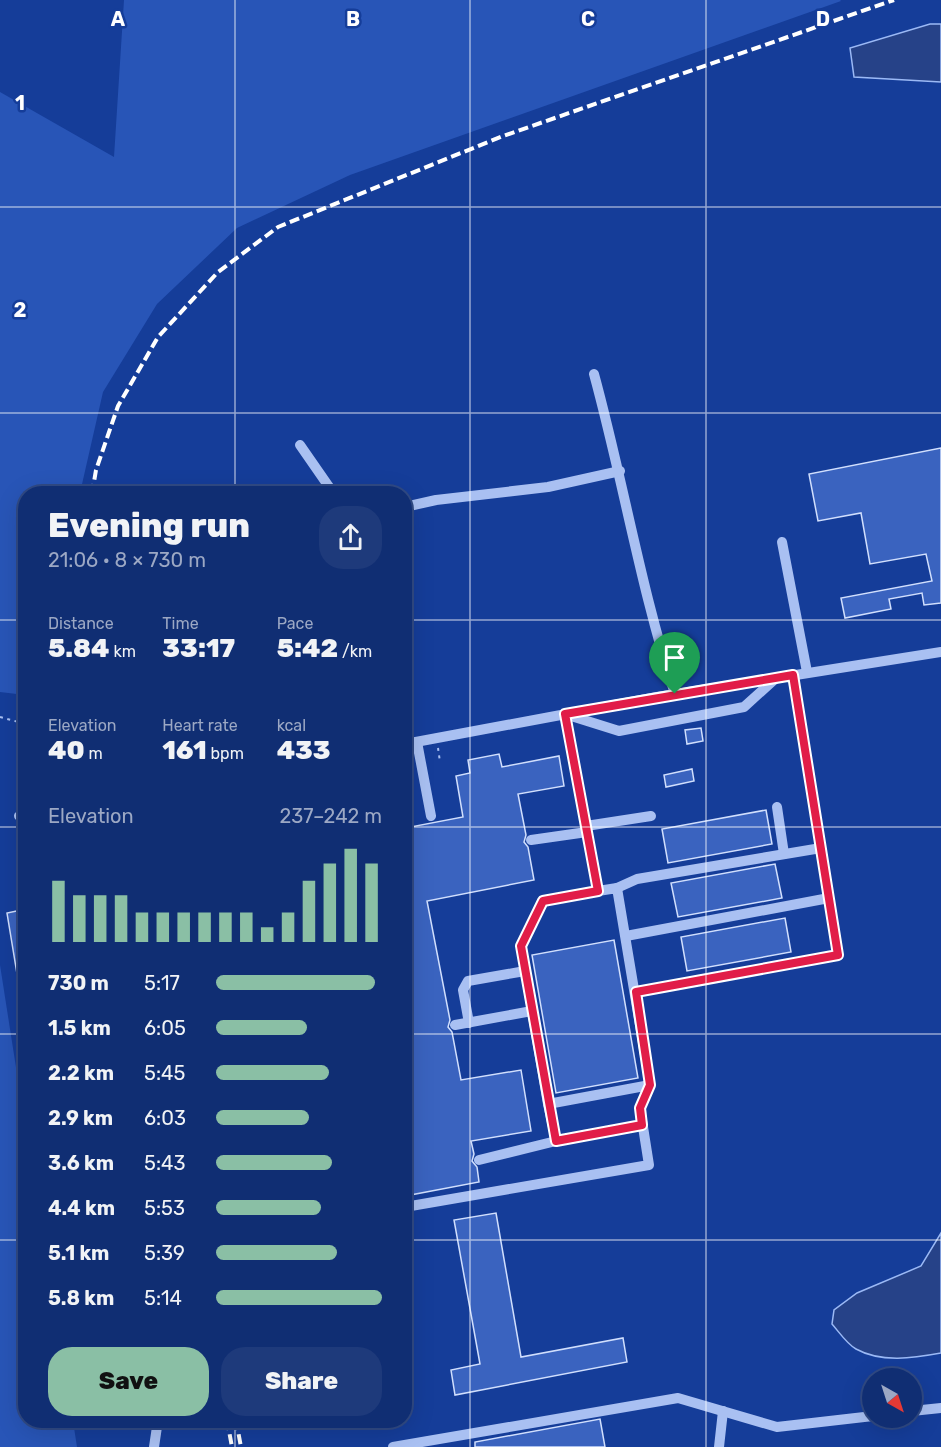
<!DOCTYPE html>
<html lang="en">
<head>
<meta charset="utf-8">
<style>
	:root { --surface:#102e73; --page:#1e3a7b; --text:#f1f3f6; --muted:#9ca8c4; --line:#304a85; --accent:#8abfa5 }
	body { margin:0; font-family:Rubik,sans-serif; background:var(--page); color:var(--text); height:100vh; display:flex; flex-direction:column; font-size:22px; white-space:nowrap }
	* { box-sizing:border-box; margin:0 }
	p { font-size:20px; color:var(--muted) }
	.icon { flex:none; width:33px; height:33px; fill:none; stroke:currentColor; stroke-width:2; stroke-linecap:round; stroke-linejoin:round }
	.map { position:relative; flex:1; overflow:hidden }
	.side { position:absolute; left:18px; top:486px; width:394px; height:942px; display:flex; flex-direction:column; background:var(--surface); border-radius:24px; box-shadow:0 6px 24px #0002,0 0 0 2px var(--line) }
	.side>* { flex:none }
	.needle { width:39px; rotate:141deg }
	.tools { position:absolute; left:862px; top:1368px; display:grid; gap:12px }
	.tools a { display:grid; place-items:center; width:60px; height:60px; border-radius:50%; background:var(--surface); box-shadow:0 6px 24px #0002,0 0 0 2px var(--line); font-size:30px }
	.pin { position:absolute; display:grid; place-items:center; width:51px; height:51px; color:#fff; margin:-62px -26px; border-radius:50% 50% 50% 0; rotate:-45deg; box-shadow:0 0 6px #0007 }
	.pin .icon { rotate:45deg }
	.round { display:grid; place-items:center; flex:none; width:63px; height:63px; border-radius:24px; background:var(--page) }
	.headline { display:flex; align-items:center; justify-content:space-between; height:102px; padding:0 30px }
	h1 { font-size:33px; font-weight:800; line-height:45px }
	.figures { display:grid; grid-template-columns:repeat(3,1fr); gap:9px; height:102px; padding:6px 30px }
	.figures div { display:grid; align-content:center }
	.figures b { font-size:26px; font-weight:800 }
	.figures small { font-size:16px; font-weight:400 }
	.figures p { font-size:16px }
	.chart { height:168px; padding:12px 30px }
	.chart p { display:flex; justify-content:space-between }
	.chart svg { width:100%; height:108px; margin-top:6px; stroke:var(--accent); stroke-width:6 }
	.action { display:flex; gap:12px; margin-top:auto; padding:12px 30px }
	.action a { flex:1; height:69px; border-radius:24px; background:var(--accent); color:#111; font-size:24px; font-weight:800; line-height:69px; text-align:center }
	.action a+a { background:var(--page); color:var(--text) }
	ul { padding:0 30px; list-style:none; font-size:20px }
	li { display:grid; grid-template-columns:96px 72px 1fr; align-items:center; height:45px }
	li i { height:15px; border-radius:8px; background:var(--accent) }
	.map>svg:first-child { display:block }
	.green { fill:#2855b7 }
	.water { fill:#264288; stroke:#9bb9f5; stroke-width:1.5 }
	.building { fill:#3a63bf; stroke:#d1dffd; stroke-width:1.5 }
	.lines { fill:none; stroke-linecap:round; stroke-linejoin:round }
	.path { stroke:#a9c0f2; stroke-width:2; stroke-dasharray:3 4.5; stroke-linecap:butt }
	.minor { stroke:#a9c0f2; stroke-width:10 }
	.rail { stroke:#fff; stroke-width:4; stroke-dasharray:10 4.5; stroke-linecap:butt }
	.route-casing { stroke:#fff; stroke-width:12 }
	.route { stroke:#e11d48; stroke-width:8 }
	.grid { fill:none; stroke:#fff; stroke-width:1.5; stroke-opacity:0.55 }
	.grid-label { font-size:20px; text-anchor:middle; font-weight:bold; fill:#fff; stroke:#153d99; stroke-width:5; stroke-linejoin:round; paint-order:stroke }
</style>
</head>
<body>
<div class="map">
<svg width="941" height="1447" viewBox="0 0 941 1447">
	<rect width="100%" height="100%" fill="#153d99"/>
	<!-- green -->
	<g class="green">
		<polygon points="124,0 840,0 841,1 350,175 237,228 157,304 103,392 80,493 26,494 25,695 0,692 0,92 114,157"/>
		<polygon points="0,965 25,1125 26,1420 73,1421 77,1447 0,1447"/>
	</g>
	<!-- water -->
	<g class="water">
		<polygon points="930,24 941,24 941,82 854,77 850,48"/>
		<path d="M941 1233V1353C914 1358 881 1363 856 1349 847 1344 839 1332 832 1324L834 1310 857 1293 921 1266Z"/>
	</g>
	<!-- building -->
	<g class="building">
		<polygon points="941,448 941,603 924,605 922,593 889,599 891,609 845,618 841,598 932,581 926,554 870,564 861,513 818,521 809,474"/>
		<polygon points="701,728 703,741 687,744 685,730"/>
		<polygon points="499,754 502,767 559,756 564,786 518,794 526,835 524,842 528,847 534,880 427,901 450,1020 448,1027 452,1032 461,1080 521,1070 531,1131 471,1141 474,1154 472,1161 477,1167 479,1182 405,1196 405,828 463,817 456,776 470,773 468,760"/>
		<polygon points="692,769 694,781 666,787 664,775"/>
		<polygon points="766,810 772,844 668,863 662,829"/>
		<polygon points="775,864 782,898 678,917 671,883"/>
		<polygon points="26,909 26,991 20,992 7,913"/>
		<polygon points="785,918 791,952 687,971 681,937"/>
		<polygon points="614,940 638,1078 556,1093 532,955"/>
		<polygon points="496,1213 521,1357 623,1338 627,1362 455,1395 451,1370 480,1364 454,1220"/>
		<polygon points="600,1419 605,1447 475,1447 475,1442"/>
	</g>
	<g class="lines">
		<!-- path -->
		<g class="path">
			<polyline points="0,717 26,724"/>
			<polyline points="438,748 440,762"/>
		</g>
		<!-- minor -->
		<g class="minor">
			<path d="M594 374C623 480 641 590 675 694"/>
			<polyline points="300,445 334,494"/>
			<polyline points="405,507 436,500 548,487 620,471"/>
			<polyline points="782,542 807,672"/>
			<polyline points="565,714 598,891 543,901 521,946 548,1104 650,1085 617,888 598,891"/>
			<polyline points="568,715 619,731 744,707 776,678"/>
			<polyline points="417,742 431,816"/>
			<polyline points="405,744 657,697 941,652"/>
			<polyline points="777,807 784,854"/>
			<polyline points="19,816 26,814"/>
			<polyline points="586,826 651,816"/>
			<polyline points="531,840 587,832"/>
			<polyline points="617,888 637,879 821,848"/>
			<polyline points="626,936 829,898"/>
			<polyline points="636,992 838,955 793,675"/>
			<polyline points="469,1023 463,990 468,981 525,971"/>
			<polyline points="455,1025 532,1011"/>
			<polyline points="548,1104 556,1141 642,1125"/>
			<polyline points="479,1160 556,1141"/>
			<polyline points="405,1207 649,1165 640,1108 650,1085"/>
			<polyline points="912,1411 941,1408"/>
			<polyline points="154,1447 158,1420"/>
			<polyline points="393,1447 678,1398 777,1427 873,1416"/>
			<polyline points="719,1447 723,1411"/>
		</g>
		<!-- rail -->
		<g class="rail">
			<polyline points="92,494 96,470 118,406 158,337 218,272 278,227 503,136 894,0"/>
			<polyline points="227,1420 232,1447"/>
			<polyline points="236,1420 241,1447"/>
		</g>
	</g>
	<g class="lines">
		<defs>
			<polygon id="route" points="793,675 838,955 636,992 650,1085 640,1108 642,1125 556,1141 521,946 543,901 598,891 565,714"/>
		</defs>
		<!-- route casing -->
		<use href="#route" class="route-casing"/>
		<!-- route -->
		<use href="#route" class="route"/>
	</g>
	<!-- grid -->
	<path class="grid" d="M235 0V494M470 0V1447M706 0V1447M0 207H941M0 413H941M0 620H26M405 620H941M0 827H26M405 827H941M0 1034H26M405 1034H941M0 1240H26M405 1240H941M235 1420V1447"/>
	<g class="grid-label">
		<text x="118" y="26">A</text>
		<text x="353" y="26">B</text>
		<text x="588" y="26">C</text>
		<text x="823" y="26">D</text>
		<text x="20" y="110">1</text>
		<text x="20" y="317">2</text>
	</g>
</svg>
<div class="tools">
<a><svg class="needle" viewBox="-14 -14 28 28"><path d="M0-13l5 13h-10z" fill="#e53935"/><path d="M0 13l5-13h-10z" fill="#9ca8c4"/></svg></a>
</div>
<div class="pin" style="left:675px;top:694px;background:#1e9e55"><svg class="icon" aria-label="arrive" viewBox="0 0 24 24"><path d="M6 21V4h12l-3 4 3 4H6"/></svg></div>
<section class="side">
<div class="headline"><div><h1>Evening run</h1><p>21:06 · 8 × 730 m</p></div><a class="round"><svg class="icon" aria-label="share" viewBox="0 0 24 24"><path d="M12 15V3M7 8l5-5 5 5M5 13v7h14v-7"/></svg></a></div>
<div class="figures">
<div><p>Distance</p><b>5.84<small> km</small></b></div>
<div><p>Time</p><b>33:17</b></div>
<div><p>Pace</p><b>5:42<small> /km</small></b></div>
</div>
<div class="figures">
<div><p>Elevation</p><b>40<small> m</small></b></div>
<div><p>Heart rate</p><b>161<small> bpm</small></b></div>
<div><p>kcal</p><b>433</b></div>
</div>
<div class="chart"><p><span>Elevation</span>237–242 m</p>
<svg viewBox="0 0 160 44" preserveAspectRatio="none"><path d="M5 44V19M15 44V25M25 44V25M35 44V25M45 44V32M55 44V32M65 44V32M75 44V32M85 44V32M95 44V32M105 44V38M115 44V32M125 44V19M135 44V12M145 44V6M155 44V12"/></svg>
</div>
<ul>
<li><b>730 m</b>5:17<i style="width:96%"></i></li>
<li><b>1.5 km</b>6:05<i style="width:55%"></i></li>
<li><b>2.2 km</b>5:45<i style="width:68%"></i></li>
<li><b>2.9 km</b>6:03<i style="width:56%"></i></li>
<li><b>3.6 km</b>5:43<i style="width:70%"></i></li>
<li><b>4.4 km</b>5:53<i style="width:63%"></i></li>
<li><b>5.1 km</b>5:39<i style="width:73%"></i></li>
<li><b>5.8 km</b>5:14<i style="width:100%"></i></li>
</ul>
<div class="action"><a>Save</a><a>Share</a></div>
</section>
</div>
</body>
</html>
